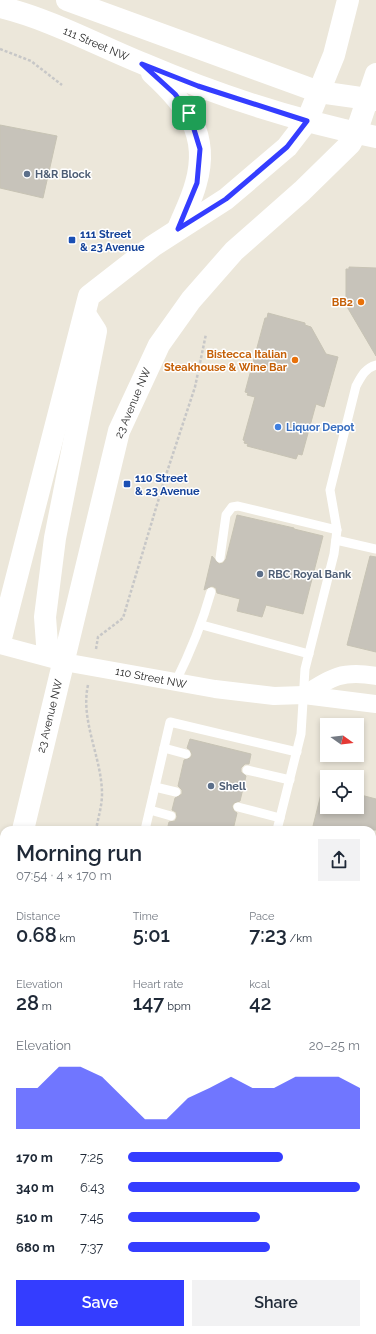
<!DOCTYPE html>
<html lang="en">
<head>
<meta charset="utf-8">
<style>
	:root { --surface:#fff; --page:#f2f2f3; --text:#1f2937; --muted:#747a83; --accent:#343dff }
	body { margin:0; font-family:Raleway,sans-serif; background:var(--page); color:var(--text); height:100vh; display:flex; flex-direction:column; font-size:15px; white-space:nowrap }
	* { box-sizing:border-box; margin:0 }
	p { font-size:13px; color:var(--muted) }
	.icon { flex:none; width:22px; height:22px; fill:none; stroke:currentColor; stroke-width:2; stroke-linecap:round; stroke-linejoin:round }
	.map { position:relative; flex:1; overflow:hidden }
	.side { position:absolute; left:0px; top:826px; width:376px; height:508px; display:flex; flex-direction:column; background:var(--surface); border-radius:12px 12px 0 0; box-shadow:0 2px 6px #0003 }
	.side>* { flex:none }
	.needle { width:26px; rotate:104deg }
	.fabs { position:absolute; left:320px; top:718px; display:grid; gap:8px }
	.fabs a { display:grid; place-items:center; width:44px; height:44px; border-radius:0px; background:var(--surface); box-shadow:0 2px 6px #0003; font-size:20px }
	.pin { position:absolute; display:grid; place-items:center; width:34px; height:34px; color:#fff; margin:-17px; border-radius:8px; box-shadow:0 2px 6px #0006 }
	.round { display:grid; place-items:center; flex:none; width:42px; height:42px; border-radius:0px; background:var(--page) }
	.head { display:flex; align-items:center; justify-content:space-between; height:68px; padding:0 16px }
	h1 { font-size:22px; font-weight:600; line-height:30px }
	.figures { display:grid; grid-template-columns:repeat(3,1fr); gap:6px; height:68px; padding:4px 16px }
	.figures div { display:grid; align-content:center }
	.figures b { font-size:20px; font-weight:600 }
	.figures small { font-size:11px; font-weight:400 }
	.figures p { font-size:11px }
	.chart { height:112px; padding:8px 16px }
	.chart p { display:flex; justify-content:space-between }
	.chart svg { width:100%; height:72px; margin-top:4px; fill:var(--accent); opacity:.7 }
	.action { display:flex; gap:8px; margin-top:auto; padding:8px 16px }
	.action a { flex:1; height:46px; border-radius:0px; background:var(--accent); color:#fff; font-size:16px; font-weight:600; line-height:46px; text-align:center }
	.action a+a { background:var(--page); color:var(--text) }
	ul { padding:0 16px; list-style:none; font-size:13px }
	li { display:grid; grid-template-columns:64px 48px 1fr; align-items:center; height:30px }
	li i { height:10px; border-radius:5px; background:var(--accent) }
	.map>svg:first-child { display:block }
	.building { fill:#c7c3ba; stroke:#c7c3b4 }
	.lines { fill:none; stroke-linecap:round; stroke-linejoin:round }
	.path { stroke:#c7c7c7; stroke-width:2.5; stroke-dasharray:3 2; stroke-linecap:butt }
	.lane { stroke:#fff; stroke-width:9 }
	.street { stroke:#fff; stroke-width:18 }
	.secondary { stroke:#fff; stroke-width:22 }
	.route-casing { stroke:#fff; stroke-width:8 }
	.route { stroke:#343dff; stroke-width:5 }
	.service-dot { fill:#5c6f8a; stroke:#fff; stroke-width:1.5 }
	.transit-dot { fill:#1a4fb4; stroke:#fff; stroke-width:1.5 }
	.food-dot { fill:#e8710a; stroke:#fff; stroke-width:1.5 }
	.shop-dot { fill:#3f7fe0; stroke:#fff; stroke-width:1.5 }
	.labels { text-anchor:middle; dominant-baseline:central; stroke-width:3; stroke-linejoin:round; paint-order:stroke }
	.street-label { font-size:11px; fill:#292929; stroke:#fff }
	.service-label { font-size:11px; font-weight:bold; fill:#4e5e75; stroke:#fff; text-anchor:start }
	.transit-label { font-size:11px; font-weight:bold; fill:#164399; stroke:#fff; text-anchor:start }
	.food-label { font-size:11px; font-weight:bold; fill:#c56008; stroke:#fff; text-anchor:end }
	.shop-label { font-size:11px; font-weight:bold; fill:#366cbe; stroke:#fff; text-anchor:start }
</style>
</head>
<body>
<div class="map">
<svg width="376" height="1334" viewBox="0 0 376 1334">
	<rect width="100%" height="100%" fill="#ece7da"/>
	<!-- building -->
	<g class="building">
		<polygon points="0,125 57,136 43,198 0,188"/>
		<polygon points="349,267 376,268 376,356 346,305 346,269 349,269"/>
		<polygon points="268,313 305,323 305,325 311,327 326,354 338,357 324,407 316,404 302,455 298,454 296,459 247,446 248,444 244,443 245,441 243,440 255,397 247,395 248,393 245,392 265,318 267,318"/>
		<polygon points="237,515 294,528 294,529 323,536 303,614 266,605 262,617 237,611 240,599 217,593 216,588 212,586 204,590 212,556 219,564 223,563 226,559"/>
		<polygon points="370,556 376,557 376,652 347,645"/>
		<polygon points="190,739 251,754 249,764 245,764 241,768 241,772 246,776 240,801 234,803 232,806 234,811 237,813 233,830 167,830 169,822 175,821 177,817 176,812 172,810 175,798 182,794 182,790 178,786 184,760 190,758 192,755 190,750 187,748"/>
		<polygon points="323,786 327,787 327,807 357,807 357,794 376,799 376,830 312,830"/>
	</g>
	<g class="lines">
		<!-- path -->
		<g class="path">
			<polyline points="0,49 31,61 62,85"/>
			<polyline points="96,649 98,637 123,618 165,478 195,387 206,334"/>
			<path d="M88 685C80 721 102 758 102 794 102 806 98 818 96 830"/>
			<polyline points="0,1151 4,1135"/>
		</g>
		<!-- lane -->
		<g class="lane">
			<polyline points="336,540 376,549"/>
			<polyline points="220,558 226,515 232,507 238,506 337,530"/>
			<polyline points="202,625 309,654"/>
			<path d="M175 683C190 653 202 624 211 592"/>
			<polyline points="164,748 186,754"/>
			<polyline points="247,770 290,780"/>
			<polyline points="155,787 176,792"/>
			<polyline points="238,807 280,818"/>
			<polyline points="150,810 171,816"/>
			<polyline points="145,830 170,722 297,752"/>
			<path d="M277 830 301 734 305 669 334 554 337 530 330 490 356 386C361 377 365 368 376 365"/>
			<polyline points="372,934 376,935"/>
			<polyline points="0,1232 4,1233"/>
			<polyline points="372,1323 376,1324"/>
		</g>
		<!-- street -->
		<g class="street">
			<polyline points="0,645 64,662 215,689 274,696 304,695 376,704"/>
			<path d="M304 695C331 677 343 670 376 676"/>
			<polyline points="0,995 4,996"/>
			<polyline points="372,1089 376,1090"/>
		</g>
		<!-- secondary -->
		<g class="secondary">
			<polyline points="67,0 319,92 376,100"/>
			<path d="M0 7C50 19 97 45 144 64 219 96 297 121 376 137"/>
			<path d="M152 73C186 104 210 134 196 183 192 199 184 214 178 229"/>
			<polyline points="0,642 89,296 153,246 226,199 287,147 307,121 334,55 348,0"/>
			<polyline points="64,662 47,644 45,617 55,538 96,331 85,314"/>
			<polyline points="23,830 119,431 159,345 191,300 234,251 302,191 350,144 356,133 376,74"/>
			<polyline points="0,923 4,906"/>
		</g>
	</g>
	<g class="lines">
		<defs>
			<polygon id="route" points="142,64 198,86 307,121 287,147 226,199 178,229 197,183 200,149 189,113 175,94"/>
		</defs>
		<!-- route casing -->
		<use href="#route" class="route-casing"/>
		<!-- route -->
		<use href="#route" class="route"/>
	</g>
	<!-- markers -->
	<g class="service-dot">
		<circle cx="27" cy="174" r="4"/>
		<circle cx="260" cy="574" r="4"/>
		<circle cx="211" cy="786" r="4"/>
	</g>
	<g class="transit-dot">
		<rect x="68" y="236" width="8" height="8" rx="2"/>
		<rect x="123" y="480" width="8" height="8" rx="2"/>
	</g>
	<g class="food-dot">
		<circle cx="361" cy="302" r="4"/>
		<circle cx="295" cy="360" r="4"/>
	</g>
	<circle class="shop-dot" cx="278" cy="427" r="4"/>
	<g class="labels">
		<!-- street labels -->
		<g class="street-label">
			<text transform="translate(96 44) rotate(23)">111 Street NW</text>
			<text transform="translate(133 403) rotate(-67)">23 Avenue NW</text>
			<text transform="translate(151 678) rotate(11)">110 Street NW</text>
			<text transform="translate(50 716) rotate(-76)">23 Avenue NW</text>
		</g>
		<!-- service labels -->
		<g class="service-label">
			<text x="35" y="174">H&amp;R Block</text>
			<text x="268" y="574">RBC Royal Bank</text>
			<text x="219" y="786">Shell</text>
		</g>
		<!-- transit labels -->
		<g class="transit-label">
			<text x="80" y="234">111 Street<tspan x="80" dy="13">&amp; 23 Avenue</tspan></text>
			<text x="135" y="478">110 Street<tspan x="135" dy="13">&amp; 23 Avenue</tspan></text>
		</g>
		<!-- food labels -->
		<g class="food-label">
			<text x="353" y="302">BB2</text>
			<text x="287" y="354">Bistecca Italian<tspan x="287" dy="13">Steakhouse &amp; Wine Bar</tspan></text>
		</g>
		<!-- shop labels -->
		<g class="shop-label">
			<text x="286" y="427">Liquor Depot</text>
		</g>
	</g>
</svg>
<div class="fabs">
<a><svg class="needle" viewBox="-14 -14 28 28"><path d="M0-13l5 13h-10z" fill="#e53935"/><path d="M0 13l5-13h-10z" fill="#747a83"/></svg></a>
<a><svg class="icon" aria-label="locate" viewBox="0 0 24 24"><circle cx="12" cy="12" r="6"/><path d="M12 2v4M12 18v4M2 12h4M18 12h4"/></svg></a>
</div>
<div class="pin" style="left:189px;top:113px;background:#1e9e55"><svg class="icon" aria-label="arrive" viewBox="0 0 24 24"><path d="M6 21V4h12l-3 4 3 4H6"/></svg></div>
<section class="side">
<div class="head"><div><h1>Morning run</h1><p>07:54 · 4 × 170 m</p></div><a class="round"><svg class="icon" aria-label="share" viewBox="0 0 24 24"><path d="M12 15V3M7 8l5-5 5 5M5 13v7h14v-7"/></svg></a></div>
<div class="figures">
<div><p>Distance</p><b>0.68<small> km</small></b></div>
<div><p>Time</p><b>5:01</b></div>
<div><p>Pace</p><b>7:23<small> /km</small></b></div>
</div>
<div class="figures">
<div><p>Elevation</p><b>28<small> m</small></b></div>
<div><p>Heart rate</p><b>147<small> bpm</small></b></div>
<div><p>kcal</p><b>42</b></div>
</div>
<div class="chart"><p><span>Elevation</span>20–25 m</p>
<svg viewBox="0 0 160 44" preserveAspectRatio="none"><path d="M0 44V19L10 19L20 6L30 6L40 12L50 25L60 38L70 38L80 25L90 19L100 12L110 19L120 19L130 12L140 12L150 12L160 19V44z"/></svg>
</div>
<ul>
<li><b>170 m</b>7:25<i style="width:67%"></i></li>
<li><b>340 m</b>6:43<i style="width:100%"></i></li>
<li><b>510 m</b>7:45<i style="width:57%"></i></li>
<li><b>680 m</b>7:37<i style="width:61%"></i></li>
</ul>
<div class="action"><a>Save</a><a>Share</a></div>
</section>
</div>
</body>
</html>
